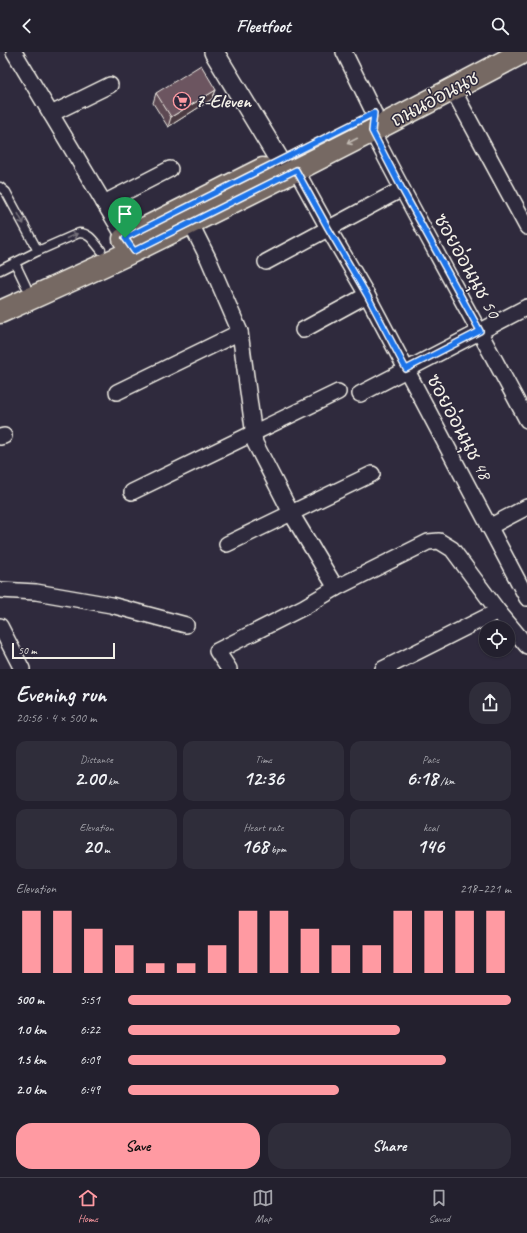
<!DOCTYPE html>
<html lang="en">
<head>
<meta charset="utf-8">
<style>
	:root { --surface:#23202e; --page:#2f2d3a; --text:#f1f3f6; --muted:#a3a3aa; --line:#403e4a; --accent:#ff9aa2 }
	body { margin:0; font-family:Caveat,"Playpen Sans Thai",sans-serif; background:var(--page); color:var(--text); height:100vh; display:flex; flex-direction:column; font-size:15px; white-space:nowrap }
	* { box-sizing:border-box; margin:0 }
	p { font-size:13px; color:var(--muted) }
	.icon { flex:none; width:22px; height:22px; fill:none; stroke:currentColor; stroke-width:2; stroke-linecap:round; stroke-linejoin:round }
	.map { position:relative; height:617px; overflow:hidden }
	.drawer { display:flex; flex-direction:column; background:var(--surface); flex:1 }
	.drawer>* { flex:none }
	.tools { position:absolute; left:479px; top:569px; display:grid; gap:8px }
	.tools a { display:grid; place-items:center; width:36px; height:36px; border-radius:50%; background:var(--surface); box-shadow:0 1px 3px #0004,0 0 0 1px var(--line); font-size:20px }
	.scale { position:absolute; left:12px; bottom:10px; width:103px; box-sizing:border-box; padding-left:4px; border:2px solid #f4f1e8; border-top:0; font-size:11px; line-height:14px; white-space:nowrap; color:#f4f1e8; -webkit-text-stroke:3px #2f2a3d; paint-order:stroke }
	.pin { position:absolute; display:grid; place-items:center; width:34px; height:34px; color:#fff; margin:-41px -17px; border-radius:50% 50% 50% 0; rotate:-45deg; box-shadow:0 0 4px #0007 }
	.pin .icon { rotate:45deg }
	.round { display:grid; place-items:center; flex:none; width:42px; height:42px; border-radius:16px; background:var(--page) }
	.headline { display:flex; align-items:center; justify-content:space-between; height:68px; padding:0 16px }
	h1 { font-size:22px; font-weight:600; line-height:30px }
	.metrics { display:grid; grid-template-columns:repeat(3,1fr); gap:6px; height:68px; padding:4px 16px }
	.metrics div { display:grid; align-content:center; border-radius:10px; background:var(--page); text-align:center }
	.metrics b { font-size:20px; font-weight:600 }
	.metrics small { font-size:11px; font-weight:400 }
	.metrics p { font-size:11px }
	.chart { height:112px; padding:8px 16px }
	.chart p { display:flex; justify-content:space-between }
	.chart svg { width:100%; height:72px; margin-top:4px; stroke:var(--accent); stroke-width:6 }
	.button { display:flex; gap:8px; margin-top:auto; padding:8px 16px }
	.button a { flex:1; height:46px; border-radius:16px; background:var(--accent); color:#111; font-size:16px; font-weight:600; line-height:46px; text-align:center }
	.button a+a { background:var(--page); color:var(--text) }
	ul { padding:0 16px; list-style:none; font-size:13px }
	li { display:grid; grid-template-columns:64px 48px 1fr; align-items:center; height:30px }
	li i { height:10px; border-radius:5px; background:var(--accent) }
	header { display:flex; justify-content:space-between; align-items:center; height:52px; padding:0 16px; background:var(--surface); font-size:18px; font-weight:600 }
	.menu { display:flex; justify-content:space-around; align-items:center; height:56px; border-top:1px solid var(--line); background:var(--surface); font-size:11px; color:var(--muted) }
	.menu a { display:grid; justify-items:center; gap:2px }
	.menu .selected { color:var(--accent) }
	.map>svg:first-child { display:block }
	.lines { fill:none; stroke-linecap:round; stroke-linejoin:round }
	.service-casing { stroke:#f4f1e8; stroke-width:11 }
	.minor-casing { stroke:#f4f1e8; stroke-width:18 }
	.tertiary-casing { stroke:#f4f1e8; stroke-width:22 }
	.primary-casing { stroke:#f4f1e8; stroke-width:25 }
	.service { stroke:#2f2a3d; stroke-width:8 }
	.minor { stroke:#2f2a3d; stroke-width:15 }
	.tertiary { stroke:#2f2a3d; stroke-width:19 }
	.primary { stroke:#766964; stroke-width:22 }
	.wall { fill:#5d4853; stroke:#f4f1e8 }
	.shaded-wall { fill:#4c3b43; stroke:#f4f1e8 }
	.building { fill:#6c5460; stroke:#f4f1e8 }
	.oneway { stroke:#c2bbb3 }
	.oneway2 { stroke:#747079 }
	.route-casing { stroke:#fff; stroke-width:8 }
	.route { stroke:#1a73e8; stroke-width:5 }
	.labels { text-anchor:middle; dominant-baseline:central; stroke-width:3; stroke-linejoin:round; paint-order:stroke }
	.street-label { font-size:19px; fill:#f4f1e8; stroke:#2f2a3d }
	.poi-label { font-size:19px; font-weight:bold; fill:#f4f1e8; stroke:#2f2a3d; text-anchor:start }
</style>
</head>
<body>
<header><svg class="icon" aria-label="back" viewBox="0 0 24 24"><path d="M15 5l-7 7 7 7"/></svg>Fleetfoot<svg class="icon" aria-label="search" viewBox="0 0 24 24"><circle cx="10" cy="10" r="6"/><path d="M15 15l6 6"/></svg></header>
<div class="map">
<svg width="527" height="617" viewBox="0 0 527 617">
	<rect width="100%" height="100%" fill="#2f2a3d"/>
	<filter id="ink" filterUnits="userSpaceOnUse"><feTurbulence type="fractalNoise" baseFrequency=".025" numOctaves="2"/><feDisplacementMap in="SourceGraphic" scale="8" xChannelSelector="R" yChannelSelector="G"/><feConvolveMatrix kernelMatrix="1 2 1 2 8 2 1 2 1" color-interpolation-filters="sRGB"/></filter>
	<g filter="url(#ink)">
		<g class="lines">
			<defs>
				<g id="service">
					<polyline points="0,135 6,140 38,199 0,218"/>
					<path d="M38 199 79 181C90 181 94 190 101 198"/>
					<polyline points="15,211 26,234"/>
				</g>
				<g id="minor">
					<polyline points="14,0 125,186"/>
					<polyline points="344,0 374,61"/>
					<polyline points="453,38 527,175"/>
					<polyline points="51,62 110,33"/>
					<path d="M372 79C422 177 476 272 527 368"/>
					<polyline points="296,118 328,176 367,243 527,546"/>
					<polyline points="104,151 170,117"/>
					<polyline points="190,170 208,206 240,280 255,391 291,461 336,536"/>
					<polyline points="266,210 402,137"/>
					<polyline points="303,278 367,243"/>
					<polyline points="117,340 240,280"/>
					<polyline points="360,342 527,255"/>
					<polyline points="0,385 4,384"/>
					<polyline points="132,440 338,340"/>
					<polyline points="489,475 527,455"/>
					<polyline points="227,492 372,422"/>
					<polyline points="0,538 36,540 111,553 186,573"/>
					<polyline points="0,574 22,617"/>
					<polyline points="229,617 217,599 304,555 336,536 428,490 439,489 452,497 498,559 527,594"/>
					<polyline points="383,617 498,559"/>
				</g>
				<polyline id="tertiary" points="214,0 280,109"/>
				<g id="primary">
					<polyline points="124,187 263,117"/>
					<path d="M0 260C45 240 90 220 135 198 266 134 395 68 523 0"/>
				</g>
			</defs>
			<!-- service casing -->
			<use href="#service" class="service-casing"/>
			<!-- minor casing -->
			<use href="#minor" class="minor-casing"/>
			<!-- tertiary casing -->
			<use href="#tertiary" class="tertiary-casing"/>
			<!-- primary casing -->
			<use href="#primary" class="primary-casing"/>
			<!-- service -->
			<use href="#service" class="service"/>
			<!-- minor -->
			<use href="#minor" class="minor"/>
			<!-- tertiary -->
			<use href="#tertiary" class="tertiary"/>
			<!-- primary -->
			<use href="#primary" class="primary"/>
		</g>
		<!-- wall -->
		<polygon class="wall" points="216,38 212,47 168,75 153,51 156,41"/>
		<!-- shaded-wall -->
		<polygon class="shaded-wall" points="216,38 212,47 168,75 171,65"/>
		<!-- building -->
		<polygon class="building" points="201,13 216,38 171,65 156,41"/>
		<!-- one-way arrows -->
		<defs><path id="oneway-shaft" d="M-6 0H5M1.5-3L5.5 0L1.5 3" fill="none" stroke-width="1.6" stroke-linecap="round" stroke-linejoin="round"/></defs>
		<use class="oneway" href="#oneway-shaft" transform="translate(352 89) rotate(153)"/>
		<g class="oneway2">
			<use href="#oneway-shaft" transform="translate(21 167) rotate(62)"/>
			<use href="#oneway-shaft" transform="translate(72 184) rotate(-23)"/>
		</g>
	</g>
	<g class="lines" filter="url(#ink)">
		<defs>
			<polygon id="route" points="374,61 372,79 402,137 480,279 406,317 367,243 328,176 296,118 134,199 125,186"/>
		</defs>
		<!-- route casing -->
		<use href="#route" class="route-casing"/>
		<!-- route -->
		<use href="#route" class="route"/>
	</g>
	<!-- icons -->
	<defs>
		<symbol id="supermarket-ring" viewBox="-11 -11 22 22"><circle r="9.5" fill="#2f2a3d" stroke="#ff9aa2" stroke-width="1.5"/><path d="M-6-5.5h2.5l.6 2H6L4.5 2H-2.5L-4.4-4H-6ZM-1.5 3.2a1.3 1.3 0 1 0 .1 0ZM3 3.2a1.3 1.3 0 1 0 .1 0Z" fill="#ff9aa2"/></symbol>
	</defs>
	<g fill-rule="evenodd">
		<use href="#supermarket-ring" x="172" y="39" width="20" height="20"/>
	</g>
	<g class="labels">
		<!-- street labels -->
		<g class="street-label">
			<text transform="translate(435 47) rotate(-28)">ถนนอ่อนนุช</text>
			<text transform="translate(467 214) rotate(61)">ซอยอ่อนนุช 50</text>
			<text transform="translate(459 375) rotate(62)">ซอยอ่อนนุช 48</text>
		</g>
		<!-- poi labels -->
		<g class="poi-label">
			<text x="195" y="49">7-Eleven</text>
		</g>
	</g>
</svg>
<div class="tools">
<a><svg class="icon" aria-label="locate" viewBox="0 0 24 24"><circle cx="12" cy="12" r="6"/><path d="M12 2v4M12 18v4M2 12h4M18 12h4"/></svg></a>
</div>
<div class="scale">50 m</div>
<div class="pin" style="left:125px;top:186px;background:#1e9e55"><svg class="icon" aria-label="arrive" viewBox="0 0 24 24"><path d="M6 21V4h12l-3 4 3 4H6"/></svg></div>
</div>
<section class="drawer">
<div class="headline"><div><h1>Evening run</h1><p>20:56 · 4 × 500 m</p></div><a class="round"><svg class="icon" aria-label="share" viewBox="0 0 24 24"><path d="M12 15V3M7 8l5-5 5 5M5 13v7h14v-7"/></svg></a></div>
<div class="metrics">
<div><p>Distance</p><b>2.00<small> km</small></b></div>
<div><p>Time</p><b>12:36</b></div>
<div><p>Pace</p><b>6:18<small> /km</small></b></div>
</div>
<div class="metrics">
<div><p>Elevation</p><b>20<small> m</small></b></div>
<div><p>Heart rate</p><b>168<small> bpm</small></b></div>
<div><p>kcal</p><b>146</b></div>
</div>
<div class="chart"><p><span>Elevation</span>218–221 m</p>
<svg viewBox="0 0 160 44" preserveAspectRatio="none"><path d="M5 44V6M15 44V6M25 44V17M35 44V27M45 44V38M55 44V38M65 44V27M75 44V6M85 44V6M95 44V17M105 44V27M115 44V27M125 44V6M135 44V6M145 44V6M155 44V6"/></svg>
</div>
<ul>
<li><b>500 m</b>5:51<i style="width:100%"></i></li>
<li><b>1.0 km</b>6:22<i style="width:71%"></i></li>
<li><b>1.5 km</b>6:09<i style="width:83%"></i></li>
<li><b>2.0 km</b>6:49<i style="width:55%"></i></li>
</ul>
<div class="button"><a>Save</a><a>Share</a></div>
</section>
<nav class="menu">
<a class="selected"><svg class="icon" aria-label="home" viewBox="0 0 24 24"><path d="M3 11l9-7 9 7M6 9v11h12V9"/></svg>Home</a>
<a><svg class="icon" aria-label="map" viewBox="0 0 24 24"><path d="M3 6l6-2 6 2 6-2v14l-6 2-6-2-6 2zM9 4v14M15 6v14"/></svg>Map</a>
<a><svg class="icon" aria-label="saved" viewBox="0 0 24 24"><path d="M7 4h10v16l-5-4-5 4z"/></svg>Saved</a>
</nav>
</body>
</html>
